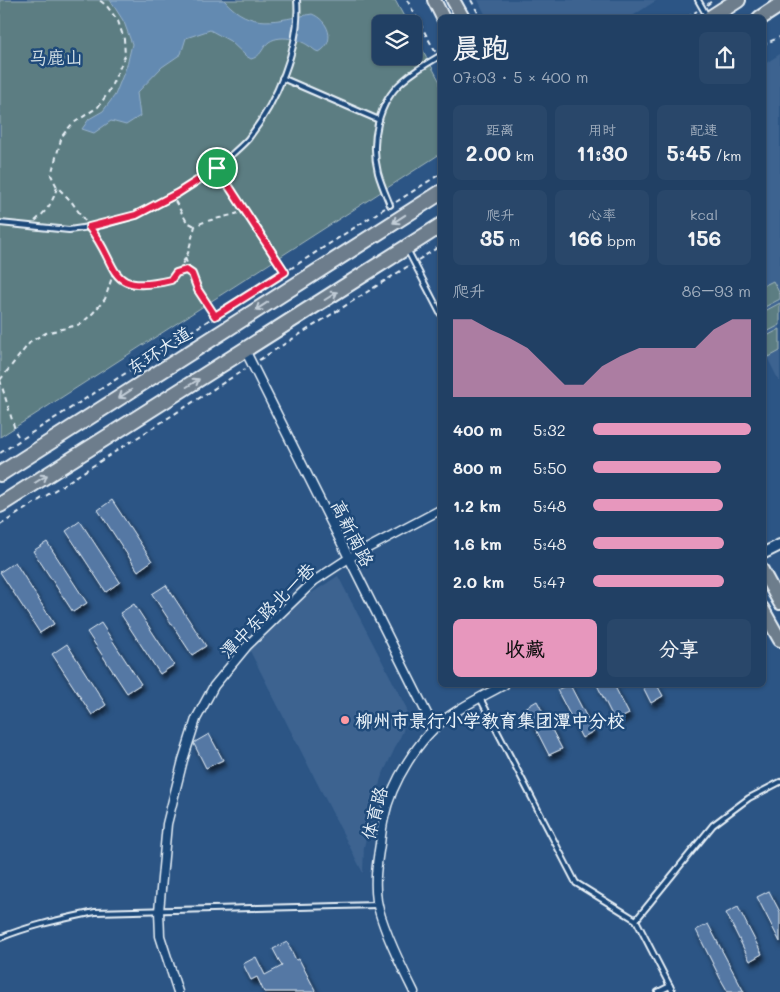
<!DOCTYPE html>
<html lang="zh">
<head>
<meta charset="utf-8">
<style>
	:root { --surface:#214064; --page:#29476a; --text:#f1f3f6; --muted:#a2afbf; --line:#3e5978; --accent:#e797bd }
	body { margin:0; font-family:Mali,"LXGW WenKai TC",sans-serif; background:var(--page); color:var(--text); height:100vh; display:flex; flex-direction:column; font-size:19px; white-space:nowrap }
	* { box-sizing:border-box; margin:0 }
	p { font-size:16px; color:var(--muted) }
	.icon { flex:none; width:28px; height:28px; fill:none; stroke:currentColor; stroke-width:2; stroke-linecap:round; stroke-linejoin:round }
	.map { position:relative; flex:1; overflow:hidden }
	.sheet { position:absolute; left:438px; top:15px; width:328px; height:672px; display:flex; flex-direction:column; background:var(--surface); border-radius:8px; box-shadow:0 1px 4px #0004,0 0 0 1px var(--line) }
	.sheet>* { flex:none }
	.tools { position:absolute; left:372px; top:15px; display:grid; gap:10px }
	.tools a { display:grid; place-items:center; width:50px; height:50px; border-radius:8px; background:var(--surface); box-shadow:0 1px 4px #0004,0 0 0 1px var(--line); font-size:25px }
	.pin { position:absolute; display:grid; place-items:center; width:42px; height:42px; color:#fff; margin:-21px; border:2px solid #fff; border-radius:50%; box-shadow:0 1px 5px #0007 }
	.round { display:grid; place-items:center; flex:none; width:52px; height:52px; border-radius:8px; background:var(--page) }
	.headline { display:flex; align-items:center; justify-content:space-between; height:85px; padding:0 15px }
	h1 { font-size:28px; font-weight:800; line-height:38px }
	.stats { display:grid; grid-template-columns:repeat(3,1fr); gap:8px; height:85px; padding:5px 15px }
	.stats div { display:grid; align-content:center; border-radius:8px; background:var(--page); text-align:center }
	.stats b { font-size:21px; font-weight:800 }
	.stats small { font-size:14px; font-weight:400 }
	.stats p { font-size:14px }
	.chart { height:140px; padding:10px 15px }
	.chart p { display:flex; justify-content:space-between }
	.chart svg { width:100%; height:90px; margin-top:5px; fill:var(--accent); opacity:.7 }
	.button { display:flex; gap:10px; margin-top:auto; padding:10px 15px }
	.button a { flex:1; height:58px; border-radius:8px; background:var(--accent); color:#111; font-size:20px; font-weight:800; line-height:58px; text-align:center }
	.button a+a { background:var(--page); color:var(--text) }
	ul { padding:0 15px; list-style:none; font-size:16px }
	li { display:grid; grid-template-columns:80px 60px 1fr; align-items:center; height:38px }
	li i { height:12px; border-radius:6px; background:var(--accent) }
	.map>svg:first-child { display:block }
	.built { fill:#3c6390 }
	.green { fill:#5c7d82; stroke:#a2b7bd }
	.water { fill:#638ab1; stroke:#98b3cd }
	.building { fill:#5578a4; stroke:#e8f1f8; filter:url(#shadow) }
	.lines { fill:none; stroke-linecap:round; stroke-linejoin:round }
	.service-casing { stroke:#e8f1f8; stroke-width:8 }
	.minor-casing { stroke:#e8f1f8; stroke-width:11 }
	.tertiary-casing { stroke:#e8f1f8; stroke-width:14 }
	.primary-casing { stroke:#e8f1f8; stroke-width:16 }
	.trunk-casing { stroke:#e8f1f8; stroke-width:18 }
	.path { stroke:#e8f1f8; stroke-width:2; stroke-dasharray:5 4; stroke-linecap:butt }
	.service { stroke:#1f4a7a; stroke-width:4 }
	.minor { stroke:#1f4a7a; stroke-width:8 }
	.tertiary { stroke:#1f4a7a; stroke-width:10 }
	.primary { stroke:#6d7d8c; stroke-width:12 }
	.trunk { stroke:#6d7d8c; stroke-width:14 }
	.oneway { stroke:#c3ced8 }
	.route-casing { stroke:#fff; stroke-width:10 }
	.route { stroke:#e11d48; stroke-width:6 }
	.poi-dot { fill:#ff9aa2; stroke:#1f4a7a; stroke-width:2 }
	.labels { text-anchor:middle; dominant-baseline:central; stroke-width:5; stroke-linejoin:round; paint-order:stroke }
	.park-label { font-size:18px; fill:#d3e0e6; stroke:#1f4a7a }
	.street-label { font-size:18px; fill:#e8f1f8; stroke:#1f4a7a }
	.poi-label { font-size:18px; font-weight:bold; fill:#e8f1f8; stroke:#1f4a7a; text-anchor:start }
</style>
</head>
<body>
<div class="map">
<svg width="780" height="992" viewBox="0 0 780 992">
	<defs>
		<filter id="shadow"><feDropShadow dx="3" dy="5" stdDeviation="2.5" flood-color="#0009"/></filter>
	</defs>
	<rect width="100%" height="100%" fill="#2c5585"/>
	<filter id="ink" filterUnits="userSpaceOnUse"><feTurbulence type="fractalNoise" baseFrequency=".02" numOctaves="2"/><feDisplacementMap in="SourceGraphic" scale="10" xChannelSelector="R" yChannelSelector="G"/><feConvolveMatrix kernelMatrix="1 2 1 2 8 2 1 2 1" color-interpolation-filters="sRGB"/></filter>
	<g filter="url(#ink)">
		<!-- built -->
		<g class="built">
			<polygon points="478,0 657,0 631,17 487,18"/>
			<polygon points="780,54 780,383 763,349 763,65"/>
			<polygon points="338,576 407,709 403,731 381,778 364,847 363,873 250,651 304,598"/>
		</g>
		<!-- green -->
		<g class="green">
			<polygon points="0,0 395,0 408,24 381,24 381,56 414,56 414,34 440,82 440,154 0,437"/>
			<polygon points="773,281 780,294 780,299 763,308 763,286"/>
			<polygon points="780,303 780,325 763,334 763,312"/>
			<polygon points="780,329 780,351 769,357 763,344 763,338"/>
		</g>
		<!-- water -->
		<path class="water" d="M110 0H224C251 31 277 20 312 14 328 20 337 42 319 52 314 51 313 48 309 46 298 38 274 33 265 46 261 52 259 57 251 59L246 56 230 41 210 30 186 38 181 54 162 67 137 93 140 116 126 125 111 121 94 133 82 129 89 119 103 111 115 95 127 65 132 44 124 22Z"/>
		<!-- building -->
		<g class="building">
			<polygon points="112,500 152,561 138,571 98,510"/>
			<polygon points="80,521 120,582 106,592 66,531"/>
			<polygon points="47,542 87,603 73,612 33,551"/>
			<polygon points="15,562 54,624 40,633 0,572"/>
			<polygon points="166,585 206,646 192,655 152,594"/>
			<polygon points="134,604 174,665 160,674 120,613"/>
			<polygon points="101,623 141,684 127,693 87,632"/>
			<polygon points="67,644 106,705 92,715 52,654"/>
			<polygon points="567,685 570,685 594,731 582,738 557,690"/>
			<polygon points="597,685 614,685 629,714 615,721"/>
			<polygon points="642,685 657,685 663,696 651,703"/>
			<polygon points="537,701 562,749 549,755 525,708"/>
			<polygon points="209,734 223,760 206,768 194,744 195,742"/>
			<polygon points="769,891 780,912 780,942 757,897"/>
			<polygon points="738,907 762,954 750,961 726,913"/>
			<polygon points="708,924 737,979 744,992 728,992 720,978 696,930"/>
			<polygon points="287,942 296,960 299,959 316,992 264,992 257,977 251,980 243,964 256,957 265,975 282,966 273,949"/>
		</g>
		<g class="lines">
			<defs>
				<g id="service">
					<polyline points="698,0 707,16"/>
					<polyline points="282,78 379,120"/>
					<path d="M217 168C227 158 239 149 248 139 276 103 301 46 297 0"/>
					<path d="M390 205C386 195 381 184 378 173 370 141 378 102 403 81 414 71 426 64 438 57"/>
					<polyline points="0,223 69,230 103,225 137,215 178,193 217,168 285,272"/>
					<polyline points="408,251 440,313"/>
					<polyline points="480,698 576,883 636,920 673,992"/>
					<polyline points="636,920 713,825 749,798 780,782"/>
					<path d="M0 938C31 925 63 919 95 912L378 905"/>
					<polyline points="658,992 670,986"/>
				</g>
				<g id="minor">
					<polyline points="245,350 434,728"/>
					<polyline points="178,992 160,936 159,911 167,824 183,760 196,719 214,686 247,646 314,581 349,558 440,510"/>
					<path d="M414 992C402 968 381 926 377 901 374 881 377 863 380 844 381 835 382 826 384 818 391 783 419 737 448 717 466 704 485 695 504 685"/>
				</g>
				<polyline id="tertiary" points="762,554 780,545"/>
				<g id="primary">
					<polyline points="434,0 443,18"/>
					<polyline points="453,0 463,18"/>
					<polyline points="762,570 780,603"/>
					<polyline points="762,608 780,640"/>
				</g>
				<g id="trunk">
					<polyline points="710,18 738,0"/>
					<polyline points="760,18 780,5"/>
					<polyline points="0,474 440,193"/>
					<polyline points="0,505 440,226"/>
				</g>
			</defs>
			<!-- service casing -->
			<use href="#service" class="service-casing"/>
			<!-- minor casing -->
			<use href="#minor" class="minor-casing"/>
			<!-- tertiary casing -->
			<use href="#tertiary" class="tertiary-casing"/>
			<!-- primary casing -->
			<use href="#primary" class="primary-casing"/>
			<!-- trunk casing -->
			<use href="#trunk" class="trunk-casing"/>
			<!-- path -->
			<g class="path">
				<polyline points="407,0 436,53"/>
				<polyline points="471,0 481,18"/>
				<polyline points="707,5 713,0"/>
				<polyline points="687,18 697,11"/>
				<polyline points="762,45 780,37"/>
				<polyline points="175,201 187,222 195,226"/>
				<polyline points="396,202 440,174"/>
				<path d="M35 221C47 211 53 202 57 187"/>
				<polyline points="85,221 71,201 57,187 51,175 62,136 72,124 98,107 108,93 125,56 124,39 118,21 106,5 99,0"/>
				<path d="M93 233 98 239 114 271 120 279 131 284H153L171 280 180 268 188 253 195 226C208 219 224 218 238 213"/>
				<polyline points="185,258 198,290 215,316"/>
				<polyline points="418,260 440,246"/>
				<polyline points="290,269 385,208"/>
				<polyline points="178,273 186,271 192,274"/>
				<polyline points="259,360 410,265"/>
				<polyline points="0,380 31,341 46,333 81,324 93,313 105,299 114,271"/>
				<polyline points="0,380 16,433 20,439"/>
				<polyline points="0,453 280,275"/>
				<polyline points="0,525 245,369"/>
			</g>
			<!-- service -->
			<use href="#service" class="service"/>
			<!-- minor -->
			<use href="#minor" class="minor"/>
			<!-- tertiary -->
			<use href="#tertiary" class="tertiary"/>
			<!-- primary -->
			<use href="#primary" class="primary"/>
			<!-- trunk -->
			<use href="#trunk" class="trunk"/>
		</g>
		<!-- one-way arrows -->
		<defs><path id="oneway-shaft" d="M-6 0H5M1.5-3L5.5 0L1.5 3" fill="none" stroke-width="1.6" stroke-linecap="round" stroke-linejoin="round" transform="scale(1.25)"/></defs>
		<g class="oneway">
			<use href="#oneway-shaft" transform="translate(399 219) rotate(147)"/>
			<use href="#oneway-shaft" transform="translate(331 296) rotate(-32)"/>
			<use href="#oneway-shaft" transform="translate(262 306) rotate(147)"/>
			<use href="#oneway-shaft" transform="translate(193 383) rotate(-32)"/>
			<use href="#oneway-shaft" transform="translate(125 394) rotate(147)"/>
			<use href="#oneway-shaft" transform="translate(41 479) rotate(-32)"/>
		</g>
	</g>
	<g class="lines" filter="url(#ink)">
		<defs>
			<path id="route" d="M217 168 285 272 215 316 198 290 192 274 186 270 176 273 171 280C104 296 121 266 89 227L136 215 178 193Z"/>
		</defs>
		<!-- route casing -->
		<use href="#route" class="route-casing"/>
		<!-- route -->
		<use href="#route" class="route"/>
	</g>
	<!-- markers -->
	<circle class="poi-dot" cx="345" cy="720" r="5"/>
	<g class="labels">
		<!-- park labels -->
		<g class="park-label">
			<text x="56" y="57">马鹿山</text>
		</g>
		<!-- street labels -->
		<g class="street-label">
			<text transform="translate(159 350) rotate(-33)">东环大道</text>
			<text transform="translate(353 533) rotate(63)">高新南路</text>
			<text transform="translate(267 610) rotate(-45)">潭中东路北一巷</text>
			<text transform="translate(374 813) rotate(-75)">体育路</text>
		</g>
		<!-- poi labels -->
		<g class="poi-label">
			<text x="355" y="720">柳州市景行小学教育集团潭中分校</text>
		</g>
	</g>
</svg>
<div class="tools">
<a><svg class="icon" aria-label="layers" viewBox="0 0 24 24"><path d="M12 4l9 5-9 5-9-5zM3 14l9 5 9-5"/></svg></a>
</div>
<div class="pin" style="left:217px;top:168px;background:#1e9e55"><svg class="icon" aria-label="arrive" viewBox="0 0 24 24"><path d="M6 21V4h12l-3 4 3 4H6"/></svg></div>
<section class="sheet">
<div class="headline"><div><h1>晨跑</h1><p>07:03 · 5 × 400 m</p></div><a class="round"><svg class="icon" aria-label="share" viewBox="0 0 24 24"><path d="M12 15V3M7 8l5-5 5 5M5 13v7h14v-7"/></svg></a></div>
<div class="stats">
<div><p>距离</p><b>2.00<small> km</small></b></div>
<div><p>用时</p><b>11:30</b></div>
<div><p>配速</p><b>5:45<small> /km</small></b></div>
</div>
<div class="stats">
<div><p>爬升</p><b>35<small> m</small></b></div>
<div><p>心率</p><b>166<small> bpm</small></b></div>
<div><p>kcal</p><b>156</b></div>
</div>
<div class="chart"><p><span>爬升</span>86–93 m</p>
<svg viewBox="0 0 160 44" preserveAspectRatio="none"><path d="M0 44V6L10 6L20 11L30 15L40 20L50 29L60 38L70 38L80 29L90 24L100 20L110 20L120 20L130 20L140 11L150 6L160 6V44z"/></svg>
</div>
<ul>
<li><b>400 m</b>5:32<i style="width:100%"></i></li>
<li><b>800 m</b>5:50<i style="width:81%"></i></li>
<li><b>1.2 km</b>5:48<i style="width:82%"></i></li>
<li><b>1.6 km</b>5:48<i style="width:83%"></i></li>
<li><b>2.0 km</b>5:47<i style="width:83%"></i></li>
</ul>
<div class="button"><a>收藏</a><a>分享</a></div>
</section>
</div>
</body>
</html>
